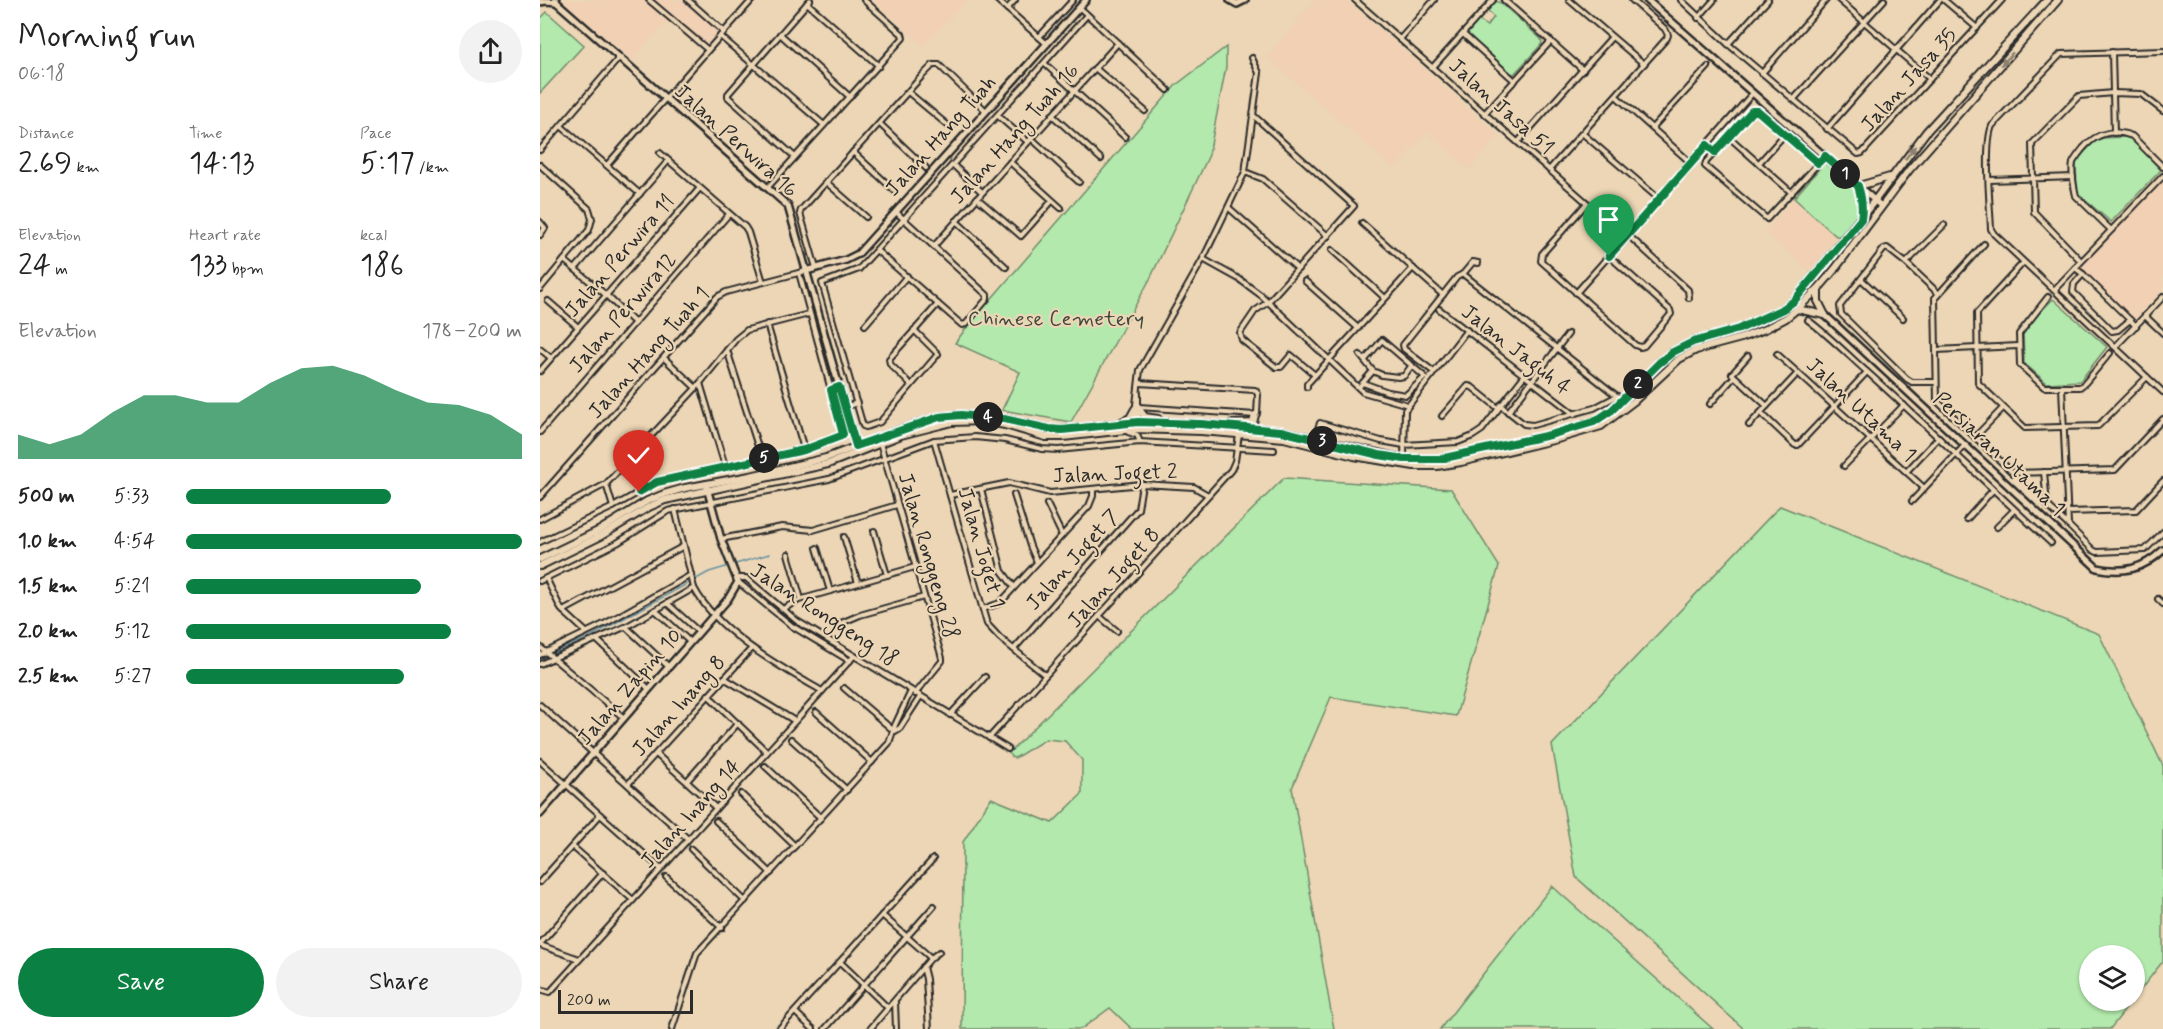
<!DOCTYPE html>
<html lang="en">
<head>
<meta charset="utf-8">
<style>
	:root { --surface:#fff; --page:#f2f2f2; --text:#222; --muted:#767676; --accent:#0b8043 }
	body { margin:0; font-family:Mynerve,sans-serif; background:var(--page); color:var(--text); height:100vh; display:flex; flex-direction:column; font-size:22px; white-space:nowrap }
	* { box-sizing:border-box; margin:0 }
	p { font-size:20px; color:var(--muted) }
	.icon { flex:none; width:33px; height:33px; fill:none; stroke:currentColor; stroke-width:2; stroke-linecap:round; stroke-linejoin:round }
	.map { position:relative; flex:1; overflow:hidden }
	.panel { display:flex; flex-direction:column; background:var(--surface); width:540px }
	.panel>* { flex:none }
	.controls { position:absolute; left:1539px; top:945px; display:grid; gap:12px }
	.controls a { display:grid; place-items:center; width:66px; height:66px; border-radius:50%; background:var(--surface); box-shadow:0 2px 4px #0004; font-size:30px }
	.scale { position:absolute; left:18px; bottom:15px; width:135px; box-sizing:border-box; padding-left:6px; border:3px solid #2b2b2b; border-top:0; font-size:16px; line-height:21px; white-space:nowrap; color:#2b2b2b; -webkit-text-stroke:4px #ecd6b5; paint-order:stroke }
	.pin { position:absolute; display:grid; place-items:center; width:51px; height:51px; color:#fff; margin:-62px -26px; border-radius:50% 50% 50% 0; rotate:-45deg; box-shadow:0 0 6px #0007 }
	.pin .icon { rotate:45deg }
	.km { position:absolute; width:30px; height:30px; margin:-15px; border-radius:50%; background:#222; color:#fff; font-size:16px; line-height:30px; text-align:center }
	.round { display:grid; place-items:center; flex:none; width:63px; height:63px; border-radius:32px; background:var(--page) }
	.overview { display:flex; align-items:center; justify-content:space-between; height:102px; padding:0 18px }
	h1 { font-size:33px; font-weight:600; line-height:45px }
	.stats { display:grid; grid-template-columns:repeat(3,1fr); gap:9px; height:102px; padding:6px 18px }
	.stats div { display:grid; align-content:center }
	.stats b { font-size:30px; font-weight:600 }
	.stats small { font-size:16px; font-weight:400 }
	.stats p { font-size:16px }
	.chart { height:168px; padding:12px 18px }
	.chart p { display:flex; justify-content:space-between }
	.chart svg { width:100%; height:108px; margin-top:6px; fill:var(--accent); opacity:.7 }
	.action { display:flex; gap:12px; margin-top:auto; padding:12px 18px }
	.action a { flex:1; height:69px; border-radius:36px; background:var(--accent); color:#fff; font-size:24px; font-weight:600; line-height:69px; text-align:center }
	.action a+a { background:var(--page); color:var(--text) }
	ul { padding:0 18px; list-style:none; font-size:20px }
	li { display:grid; grid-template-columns:96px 72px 1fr; align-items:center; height:45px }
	li i { height:15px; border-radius:8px; background:var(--accent) }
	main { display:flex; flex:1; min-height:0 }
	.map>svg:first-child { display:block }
	.built { fill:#f1d0b4 }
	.green { fill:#b3e9ac; stroke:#6f8a6c; stroke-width:1.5 }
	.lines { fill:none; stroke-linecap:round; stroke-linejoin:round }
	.stream { stroke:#6893a2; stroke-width:1.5 }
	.minor-casing { stroke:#2b2b2b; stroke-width:8 }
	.tertiary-casing { stroke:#2b2b2b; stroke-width:10 }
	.secondary-casing { stroke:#2b2b2b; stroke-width:10 }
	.primary-casing { stroke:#2b2b2b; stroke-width:10 }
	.minor { stroke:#ecd6b5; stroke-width:4 }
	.tertiary { stroke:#ecd6b5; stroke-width:5 }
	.secondary { stroke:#ecd6b5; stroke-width:5 }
	.primary { stroke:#ecd6b5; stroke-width:6 }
	.oneway { fill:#8c8070 }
	.route-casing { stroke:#fff; stroke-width:12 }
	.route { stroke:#0b8043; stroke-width:8 }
	.labels { text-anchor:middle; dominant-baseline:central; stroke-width:4.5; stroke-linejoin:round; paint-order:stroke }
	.street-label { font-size:21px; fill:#2b2b2b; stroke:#ecd6b5 }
	.park-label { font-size:21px; fill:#3f483e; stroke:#ecd6b5 }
</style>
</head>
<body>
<main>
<section class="panel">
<div class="overview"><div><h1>Morning run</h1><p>06:18</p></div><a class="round"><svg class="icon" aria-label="share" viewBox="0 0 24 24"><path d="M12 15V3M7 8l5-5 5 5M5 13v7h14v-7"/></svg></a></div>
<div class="stats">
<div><p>Distance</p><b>2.69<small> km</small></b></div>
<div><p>Time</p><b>14:13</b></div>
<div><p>Pace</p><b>5:17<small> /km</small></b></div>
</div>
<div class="stats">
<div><p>Elevation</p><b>24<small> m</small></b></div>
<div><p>Heart rate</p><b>133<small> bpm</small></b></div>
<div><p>kcal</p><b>186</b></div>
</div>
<div class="chart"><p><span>Elevation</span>178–200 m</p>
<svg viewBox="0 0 160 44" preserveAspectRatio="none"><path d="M0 44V34L10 38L20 34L30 25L40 18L50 18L60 21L70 21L80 13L90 7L100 6L110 10L120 16L130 21L140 22L150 26L160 34V44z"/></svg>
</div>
<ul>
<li><b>500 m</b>5:33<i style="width:61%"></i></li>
<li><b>1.0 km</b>4:54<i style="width:100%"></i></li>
<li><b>1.5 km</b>5:21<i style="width:70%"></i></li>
<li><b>2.0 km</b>5:12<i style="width:79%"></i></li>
<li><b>2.5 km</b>5:27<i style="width:65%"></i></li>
</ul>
<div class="action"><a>Save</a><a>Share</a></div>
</section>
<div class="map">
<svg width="1623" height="1029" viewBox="0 0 1623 1029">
	<rect width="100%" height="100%" fill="#ecd6b5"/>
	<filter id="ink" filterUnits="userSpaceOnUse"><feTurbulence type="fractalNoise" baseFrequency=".0167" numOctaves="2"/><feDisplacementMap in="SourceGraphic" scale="12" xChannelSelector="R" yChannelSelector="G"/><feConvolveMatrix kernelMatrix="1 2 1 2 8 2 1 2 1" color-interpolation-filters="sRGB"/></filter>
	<g filter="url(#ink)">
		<!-- built -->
		<g class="built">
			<polygon points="20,0 150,0 183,26 162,50 127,21 92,60"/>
			<polygon points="332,0 427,0 384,46"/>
			<polygon points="775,0 807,0 958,135 929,170 887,132 854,169 727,57"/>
			<polygon points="1623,181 1623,289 1595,319 1539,266"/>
			<polygon points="1254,198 1296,236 1269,271 1225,232"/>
		</g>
		<!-- green -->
		<g class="green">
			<polygon points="955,1 961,3 1001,39 1002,43 1000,46 974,74 970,73 927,35 928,31 938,20 947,26 954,17 946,10"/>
			<polygon points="7,12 44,45 0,93 0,19"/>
			<polygon points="686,47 686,67 669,155 610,279 531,422 462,410 480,372 415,343 427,327 636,85"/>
			<polygon points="1590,137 1621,170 1571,222 1537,193 1536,161 1558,138"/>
			<polygon points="1284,163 1317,189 1318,216 1300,236 1296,236 1254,198"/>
			<polygon points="1513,299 1567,347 1540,381 1507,383 1484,363 1483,329"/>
			<polygon points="744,478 911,489 959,566 916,716 791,697 752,788 794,1029 592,1029 570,1008 541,1029 422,1029 423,842 451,798 512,823 542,794 542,760 525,741 506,739 475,758 471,757 469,753"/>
			<polygon points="1240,506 1559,634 1623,766 1623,961 1595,997 1594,956 1550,956 1550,1000 1592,1001 1570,1029 1204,1029 1036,877 1012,745"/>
			<polygon points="1012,886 1173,1029 900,1029"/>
		</g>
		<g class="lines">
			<!-- stream -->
			<polyline class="stream" points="0,659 55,634 169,572 229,554"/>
			<defs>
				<g id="minor">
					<polyline points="109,0 168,50"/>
					<polyline points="148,0 184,32"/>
					<polyline points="457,0 507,44"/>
					<polyline points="815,0 1086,237"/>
					<polyline points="964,0 1043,70"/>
					<polyline points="1029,0 1104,64"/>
					<polyline points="1141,0 1188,44 1318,154 1322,153 1462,0"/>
					<polyline points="1299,0 1390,79"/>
					<polyline points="1404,0 1437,28"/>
					<polyline points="267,3 339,66"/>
					<polyline points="539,7 628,90"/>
					<polyline points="467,9 475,0"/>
					<polyline points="1158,18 1174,0"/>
					<polyline points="240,34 310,97"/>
					<polyline points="923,34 975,81"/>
					<polyline points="180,36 284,125"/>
					<polyline points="499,37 533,0"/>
					<polyline points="861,38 894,0"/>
					<polyline points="1188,44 1228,0"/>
					<path d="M1623 51 1521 54 1452 126C1444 145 1450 206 1451 229L1454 234 1623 392"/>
					<polyline points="1572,52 1574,133"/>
					<polyline points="505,64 585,137"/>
					<polyline points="893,67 953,0"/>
					<polyline points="555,68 605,111"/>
					<polyline points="1222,73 1286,0"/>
					<polyline points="368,92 411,128"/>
					<polyline points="1076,96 1151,163"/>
					<polyline points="1254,99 1344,0"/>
					<polyline points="945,113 1011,41"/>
					<polyline points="512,115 561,159"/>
					<polyline points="458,116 488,142"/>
					<polyline points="714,116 814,206 728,302 715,311 700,333 702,340 736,367 741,367 751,355 775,375"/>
					<polyline points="340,124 386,168"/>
					<polyline points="21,126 100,194"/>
					<polyline points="1112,128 1168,67"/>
					<polyline points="1287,129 1400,0"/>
					<polyline points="1042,133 1119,199"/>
					<polyline points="1189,137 1252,193"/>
					<polyline points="491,138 539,182"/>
					<polyline points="978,142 1071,38"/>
					<polyline points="0,150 79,58"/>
					<polyline points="313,152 355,191"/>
					<polyline points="120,153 205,227 208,232 223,282"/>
					<polyline points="255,157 188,97 188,94 270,0"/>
					<polyline points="470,162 521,208"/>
					<polyline points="1219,163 1245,134"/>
					<polyline points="1278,163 1218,111 1212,111 1166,162 1165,166 1227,219 1285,156"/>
					<polyline points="0,165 49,209 52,219 49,230 0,289"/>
					<polyline points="67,165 212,0"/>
					<polyline points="413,165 442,192"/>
					<polyline points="1009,170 1127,38 1128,35 1125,29 1092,0"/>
					<polyline points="705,172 723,179 788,236"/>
					<polyline points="1449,180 1533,177"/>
					<polyline points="286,182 326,217"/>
					<polyline points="228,187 363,38 362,34 324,0"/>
					<polyline points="437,198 481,236 512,201"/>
					<polyline points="1047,203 1002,254 1001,261 1095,345 1100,347 1104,346 1131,314 1130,310 1069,256"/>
					<polyline points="689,208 758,269"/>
					<polyline points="416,221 466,267"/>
					<polyline points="0,222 5,228 0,235"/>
					<polyline points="822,223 903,295"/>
					<path d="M1571 230 1536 196C1534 187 1531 172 1533 163 1533 162 1538 155 1538 155 1551 136 1569 127 1592 136L1623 167"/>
					<polyline points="1088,235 1148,290 1149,298"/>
					<polyline points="1444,244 1395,298 1397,401 1473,473 1575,470 1623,419"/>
					<polyline points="394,246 578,43"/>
					<polyline points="336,250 422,325 426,324 447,299 447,295 356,212"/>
					<polyline points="792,250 845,298"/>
					<polyline points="663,259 699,279 722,296 823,392 868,405"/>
					<polyline points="24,260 66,295 95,323"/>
					<polyline points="1541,261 1494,212 1492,144 1539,96 1573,93 1601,94 1623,111"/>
					<polyline points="1366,263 1404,225"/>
					<polyline points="1483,263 1437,313 1438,383 1485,428 1558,426 1607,377"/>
					<polyline points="276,268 260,213 261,210 382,76 393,65 399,65 446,111"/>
					<polyline points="1535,268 1543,274 1534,284 1533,292 1572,331 1578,330 1590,320 1596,326"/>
					<polyline points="35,269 128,161"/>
					<polyline points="923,274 1082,400"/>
					<polyline points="923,274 933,262 938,263"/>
					<polyline points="1543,274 1590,320"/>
					<polyline points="1321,279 1363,318"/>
					<polyline points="765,281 818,328"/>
					<polyline points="1514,290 1623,176"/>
					<polyline points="1036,293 1212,94"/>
					<polyline points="1508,297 1479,334 1480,365 1504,387 1540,387 1545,383 1570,353"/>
					<polyline points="8,301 38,327"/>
					<polyline points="899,309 1034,414"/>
					<polyline points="1605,316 1623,333"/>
					<path d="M1268 320C1288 335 1307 354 1326 371 1389 427 1448 486 1511 543"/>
					<polyline points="227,324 264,449"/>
					<polyline points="325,325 367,276"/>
					<polyline points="374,330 398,354 340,422 326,427 323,426 282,283 319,269 547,15"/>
					<polyline points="1576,346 1623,297"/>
					<polyline points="0,349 11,358"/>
					<polyline points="187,350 222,459"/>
					<polyline points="1396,350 1478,346"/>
					<polyline points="1237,354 1384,488"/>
					<polyline points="820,355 833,371 842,375 858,377 864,376 872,365"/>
					<polyline points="1208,356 1192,374 1227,406"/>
					<polyline points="124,358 156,388"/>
					<polyline points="0,371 160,188"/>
					<polyline points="894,372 864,349 863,345 917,277 923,274"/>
					<polyline points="1396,382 1372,382 1367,379 1301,314 1300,306 1344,249 1347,248 1366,263 1398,293"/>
					<polyline points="160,383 185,466"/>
					<polyline points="599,383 715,390 718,394 717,414 715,415 599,407"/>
					<polyline points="823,383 848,392 866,395 885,377 842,340 825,360"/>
					<polyline points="371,385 350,364 349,359 398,304"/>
					<polyline points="767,387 767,384 873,268"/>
					<polyline points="819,387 833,371"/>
					<polyline points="1522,387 1528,525 1553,550 1557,552 1605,550 1623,532"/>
					<polyline points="1170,404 1194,377"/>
					<polyline points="960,405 984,424 993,425 1054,408 1077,396"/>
					<polyline points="305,407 317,403"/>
					<polyline points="968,412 1028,334"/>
					<polyline points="1221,413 1255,445 1258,445 1327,372"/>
					<polyline points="902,416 928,386 932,387 958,408"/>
					<polyline points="594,422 600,370 663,259 705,172 719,73 712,58"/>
					<polyline points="1209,425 1258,373"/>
					<polyline points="598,429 598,394"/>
					<polyline points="0,432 189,214"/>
					<polyline points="588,432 597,435 600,442"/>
					<polyline points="1435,437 1463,408"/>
					<polyline points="774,439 780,423 841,441 864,445 918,442 933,436 942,430 984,376"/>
					<polyline points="394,440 447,624 460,638 505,675"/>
					<polyline points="340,443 402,658 402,661 375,694"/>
					<polyline points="864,459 865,410 927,330"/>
					<polyline points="1304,466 1364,405"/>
					<polyline points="1366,472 1399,437"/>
					<polyline points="1504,472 1507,505 1528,525"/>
					<polyline points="66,484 73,507"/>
					<polyline points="441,489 462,571 474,587"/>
					<polyline points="410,495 469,483 510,493 602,484 654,487 668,495"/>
					<polyline points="474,495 490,546 497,562"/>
					<polyline points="0,497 177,297 186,292 266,271"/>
					<polyline points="1372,501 1425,445"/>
					<polyline points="507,504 522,535"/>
					<path d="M135 509 154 588C178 633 239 666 282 691"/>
					<polyline points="1528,512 1596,510 1623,481"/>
					<polyline points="0,519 66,484 156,388 196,339 207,330 269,314"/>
					<polyline points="1427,519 1453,490"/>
					<polyline points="1457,527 1474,510"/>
					<polyline points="334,531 347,575"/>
					<polyline points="304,537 318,583"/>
					<polyline points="181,539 242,527 273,530 357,505"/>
					<polyline points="0,542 73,507 117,482 264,449 283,444 303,434 259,273"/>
					<polyline points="277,548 290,591"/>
					<polyline points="248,554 261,599"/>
					<polyline points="6,578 21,609 46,632"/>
					<polyline points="196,578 206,578 257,621 468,749"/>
					<polyline points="0,581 77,543 128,511 289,479 394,440 435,437 465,440 502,449 518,450 600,442 734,450"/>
					<polyline points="198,582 252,626 310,661"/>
					<polyline points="1618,599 1623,604"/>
					<polyline points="127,603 159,632"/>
					<polyline points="243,609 259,600 375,567"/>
					<polyline points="443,609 460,603 549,506 553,496 553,489"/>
					<polyline points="115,610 150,642"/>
					<polyline points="23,611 144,546"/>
					<polyline points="559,616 577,631"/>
					<polyline points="86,627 129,667"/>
					<polyline points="285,638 294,626 320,615 384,597"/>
					<polyline points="56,639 109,689"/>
					<polyline points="0,647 84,718"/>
					<polyline points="474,649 598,509 602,484"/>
					<polyline points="0,655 68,622 151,575"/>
					<polyline points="0,664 89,625 154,588"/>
					<polyline points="184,678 255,721"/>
					<polyline points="304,688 354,731"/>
					<polyline points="168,695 227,752"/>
					<polyline points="0,705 148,839"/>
					<polyline points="276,712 332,762"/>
					<polyline points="410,715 445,677"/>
					<polyline points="355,731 360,728 380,697"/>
					<polyline points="449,738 691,470 695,461 700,428"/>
					<polyline points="251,739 307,790"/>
					<polyline points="116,754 176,808"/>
					<polyline points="0,761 121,869"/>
					<polyline points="225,766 281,818"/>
					<polyline points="147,781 198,723"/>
					<polyline points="88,784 212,648"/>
					<polyline points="201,794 255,846"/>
					<polyline points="176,821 231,873"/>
					<polyline points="33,847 93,900"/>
					<polyline points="151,849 205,901"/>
					<polyline points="126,877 182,928"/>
					<polyline points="0,882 60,815"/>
					<polyline points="342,915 391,958"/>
					<polyline points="0,944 63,873"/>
					<polyline points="0,945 39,959"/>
					<polyline points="300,962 348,1008"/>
					<polyline points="383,967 386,979 389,1029"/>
					<polyline points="0,989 10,992 314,656"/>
					<polyline points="355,1002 356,1029"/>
					<polyline points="255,1012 273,1029"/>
					<polyline points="132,1029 157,953 349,743 355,725 371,691"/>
					<polyline points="239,1029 393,859"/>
					<polyline points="285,1029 394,906"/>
					<polyline points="330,1029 391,958 399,952"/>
				</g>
				<g id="tertiary">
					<polyline points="14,0 248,206 317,450"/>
					<polyline points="690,0 697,4 705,0"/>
					<polyline points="1107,0 1341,206"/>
					<polyline points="266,271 306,260 318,254 546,0"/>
					<path d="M1285 315 1557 568C1584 574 1603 569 1623 550"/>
					<polyline points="0,814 188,599 198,582 181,539 166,484"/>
				</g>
				<polyline id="secondary" points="0,2 6,1 17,2 16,0"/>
				<g id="primary">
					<polyline points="1322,215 1323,201 1319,186 1350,177"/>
					<polyline points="1278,289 1278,301 1285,315"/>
					<polyline points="1257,309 1285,315"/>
					<polyline points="599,409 605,417 618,419"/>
					<polyline points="583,421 590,418 595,409"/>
					<polyline points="692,424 713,423 715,415"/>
					<polyline points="0,559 60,530 107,501 124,494 145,488 210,476 286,458 360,430 399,417 421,415 464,419 509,429 522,430 594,422 661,424 741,431 864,459 900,459 924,455 1010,436 1054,422 1073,410 1119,363 1133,352 1153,342 1199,329 1243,309 1254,301 1335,200 1386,132 1507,0"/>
					<polyline points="0,566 61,536 109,507 125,500 288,464 361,435 412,422 444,421 465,425 506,437 523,437 594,429 661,431 744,438 814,456 874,466 897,466 921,462 1017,439 1061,426 1094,401 1139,359 1156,350 1201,338 1225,329 1246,318 1257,309 1278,289 1295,269 1369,170 1518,0"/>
				</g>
			</defs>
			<!-- minor casing -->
			<use href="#minor" class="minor-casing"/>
			<!-- tertiary casing -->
			<use href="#tertiary" class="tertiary-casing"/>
			<!-- secondary casing -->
			<use href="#secondary" class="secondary-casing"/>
			<!-- primary casing -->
			<use href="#primary" class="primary-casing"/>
			<!-- minor -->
			<use href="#minor" class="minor"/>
			<!-- tertiary -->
			<use href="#tertiary" class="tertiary"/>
			<!-- secondary -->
			<use href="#secondary" class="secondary"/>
			<!-- primary -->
			<use href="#primary" class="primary"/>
		</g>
		<!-- one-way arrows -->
		<defs><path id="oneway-solid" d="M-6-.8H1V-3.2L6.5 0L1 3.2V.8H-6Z" transform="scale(1.5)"/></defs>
		<g class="oneway">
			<use href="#oneway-solid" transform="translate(1467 59) rotate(131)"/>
			<use href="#oneway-solid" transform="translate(1370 153) rotate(-52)"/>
		</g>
	</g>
	<g class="lines" filter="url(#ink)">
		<defs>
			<path id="route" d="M99 492 117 482 264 450 301 436 303 434 291 390 299 387 316 446 399 417 421 415 464 419 509 429 522 430 598 422 661 424 741 431 839 455 864 459H900L1010 435 1054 422 1072 410 1119 363 1133 352 1153 342 1199 329 1243 309 1254 301 1321 219C1323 207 1322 198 1318 186L1285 156 1278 163 1218 111H1212L1175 152 1167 145 1069 256"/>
		</defs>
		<!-- route casing -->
		<use href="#route" class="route-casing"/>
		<!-- route -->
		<use href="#route" class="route"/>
	</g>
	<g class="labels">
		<!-- street labels -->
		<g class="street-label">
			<text transform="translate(1369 80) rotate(-48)">Jalan Jasa 35</text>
			<text transform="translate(961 107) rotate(42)">Jalan Jasa 51</text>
			<text transform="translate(475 134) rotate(-48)">Jalan Hang Tuah 16</text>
			<text transform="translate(401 136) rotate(-48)">Jalan Hang Tuah</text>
			<text transform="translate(196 141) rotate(42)">Jalan Perwira 16</text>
			<text transform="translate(80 256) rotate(-49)">Jalan Perwira 11</text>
			<text transform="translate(83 313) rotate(-49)">Jalan Perwira12</text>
			<text transform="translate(976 350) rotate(38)">Jalan Jaguh 4</text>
			<text transform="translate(109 353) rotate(-48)">Jalan Hang Tuah 1</text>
			<text transform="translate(1321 410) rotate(43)">Jalan Utama 1</text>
			<text transform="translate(1459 454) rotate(43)">Persiaran Utama 1</text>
			<text transform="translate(575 474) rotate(-2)">Jalan Joget 2</text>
			<text transform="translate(441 548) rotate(74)">Jalan Joget 1</text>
			<text transform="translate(388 556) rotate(74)">Jalan Ronggeng 28</text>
			<text transform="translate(533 560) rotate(-48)">Jalan Joget 7</text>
			<text transform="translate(574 578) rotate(-48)">Jalan Joget 8</text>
			<text transform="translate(284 615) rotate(33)">Jalan Ronggeng 18</text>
			<text transform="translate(90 687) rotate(-49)">Jalan Zapin 10</text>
			<text transform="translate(139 706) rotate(-48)">Jalan Inang 8</text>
			<text transform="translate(151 814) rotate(-48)">Jalan Inang 14</text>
		</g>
		<!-- park labels -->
		<g class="park-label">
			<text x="516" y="319">Chinese Cemetery</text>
		</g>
	</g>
</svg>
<div class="controls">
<a><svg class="icon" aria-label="layers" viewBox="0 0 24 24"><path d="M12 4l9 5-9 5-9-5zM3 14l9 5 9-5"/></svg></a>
</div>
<div class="scale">200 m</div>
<div class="pin" style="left:1069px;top:256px;background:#1e9e55"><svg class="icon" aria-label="arrive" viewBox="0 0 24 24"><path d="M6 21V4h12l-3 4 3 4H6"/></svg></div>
<div class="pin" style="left:99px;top:492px;background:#d93025"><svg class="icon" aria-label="check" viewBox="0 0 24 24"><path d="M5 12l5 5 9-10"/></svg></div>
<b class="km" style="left:1305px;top:174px">1</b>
<b class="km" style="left:1098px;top:384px">2</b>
<b class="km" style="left:782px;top:441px">3</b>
<b class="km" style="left:448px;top:417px">4</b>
<b class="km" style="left:224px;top:458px">5</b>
</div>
</main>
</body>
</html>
